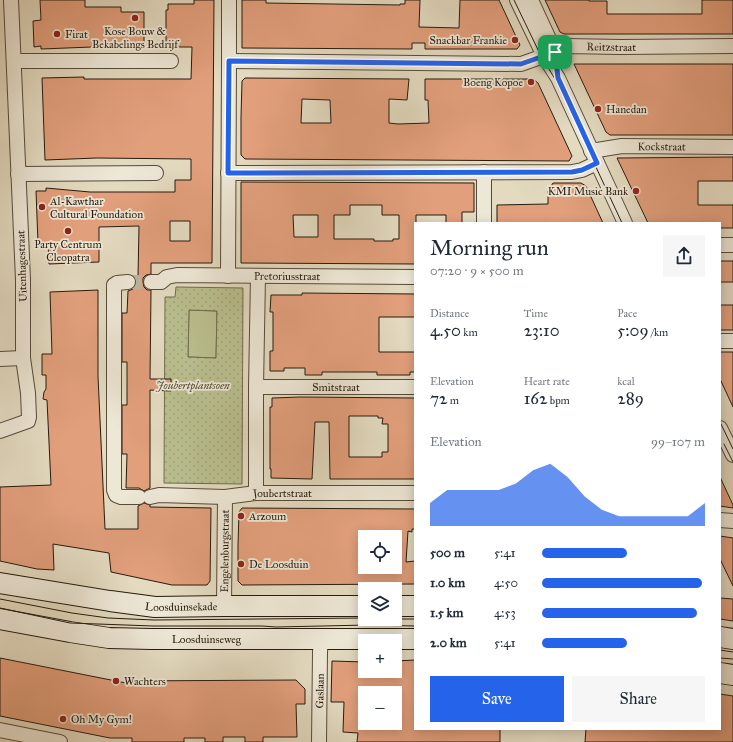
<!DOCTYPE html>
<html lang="en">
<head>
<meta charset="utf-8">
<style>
	:root { --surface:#fff; --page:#f6f6f7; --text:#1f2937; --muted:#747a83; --accent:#2563eb }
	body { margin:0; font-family:"IM FELL Great Primer",serif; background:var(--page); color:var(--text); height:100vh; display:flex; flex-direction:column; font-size:15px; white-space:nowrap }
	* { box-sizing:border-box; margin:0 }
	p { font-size:13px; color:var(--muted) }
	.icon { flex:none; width:22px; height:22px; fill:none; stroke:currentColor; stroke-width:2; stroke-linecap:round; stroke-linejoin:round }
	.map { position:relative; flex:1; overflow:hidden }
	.panel { position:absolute; left:414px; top:222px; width:307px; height:508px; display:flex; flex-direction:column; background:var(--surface); border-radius:0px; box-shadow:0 2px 10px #0003 }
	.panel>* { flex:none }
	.buttons { position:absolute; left:358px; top:530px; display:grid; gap:8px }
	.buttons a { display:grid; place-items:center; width:44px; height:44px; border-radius:0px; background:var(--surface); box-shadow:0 2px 10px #0003; font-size:20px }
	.pin { position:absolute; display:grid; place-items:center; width:34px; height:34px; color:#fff; margin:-17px; border-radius:8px; box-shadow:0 2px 6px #0006 }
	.round { display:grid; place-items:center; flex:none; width:42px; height:42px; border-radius:0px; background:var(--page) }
	.headline { display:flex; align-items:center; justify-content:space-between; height:68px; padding:0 16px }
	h1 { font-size:22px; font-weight:600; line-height:30px }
	.stats { display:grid; grid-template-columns:repeat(3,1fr); gap:6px; height:68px; padding:4px 16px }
	.stats div { display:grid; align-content:center }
	.stats b { font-size:17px; font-weight:600 }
	.stats small { font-size:11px; font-weight:400 }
	.stats p { font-size:11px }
	.chart { height:112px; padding:8px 16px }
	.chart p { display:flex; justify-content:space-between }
	.chart svg { width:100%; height:72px; margin-top:4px; fill:var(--accent); opacity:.7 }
	.cta { display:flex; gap:8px; margin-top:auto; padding:8px 16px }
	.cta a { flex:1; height:46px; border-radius:0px; background:var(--accent); color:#fff; font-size:16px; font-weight:600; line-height:46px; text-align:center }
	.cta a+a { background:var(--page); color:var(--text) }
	ul { padding:0 16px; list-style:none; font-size:13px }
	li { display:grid; grid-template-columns:64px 48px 1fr; align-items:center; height:30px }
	li i { height:10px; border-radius:5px; background:var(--accent) }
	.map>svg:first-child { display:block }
	.grass { fill:#b9be8e; stroke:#706c4e }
	.park { fill:url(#park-dots); stroke:#706c4e; fill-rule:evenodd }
	.building { fill:#e29f7c; stroke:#271b0e; fill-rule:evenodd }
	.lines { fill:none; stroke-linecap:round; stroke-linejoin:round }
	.minor-tunnel { stroke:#bdb49c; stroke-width:14; stroke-dasharray:14 7; stroke-linecap:butt }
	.minor-casing { stroke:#564b3a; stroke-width:16 }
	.secondary-casing { stroke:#271b0e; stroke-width:22 }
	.minor { stroke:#ede7d6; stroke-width:14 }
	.secondary { stroke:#ede7d6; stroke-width:20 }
	.tram { stroke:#271b0e; stroke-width:1 }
	.route-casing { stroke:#fff; stroke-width:8 }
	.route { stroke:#2563eb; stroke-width:5 }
	.poi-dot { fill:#8f2418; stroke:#ede7d6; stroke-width:1.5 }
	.labels { text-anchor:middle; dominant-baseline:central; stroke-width:3.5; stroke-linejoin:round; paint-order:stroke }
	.poi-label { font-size:11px; fill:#271b0e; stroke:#ede7d6; text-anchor:start }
	.street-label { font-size:11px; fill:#271b0e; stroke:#ede7d6 }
	.park-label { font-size:11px; font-style:italic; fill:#534c34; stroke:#ede7d6 }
</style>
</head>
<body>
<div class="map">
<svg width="733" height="742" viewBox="0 0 733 742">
	<defs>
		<pattern id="park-dots" width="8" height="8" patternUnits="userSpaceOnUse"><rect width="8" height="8" fill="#b9be8e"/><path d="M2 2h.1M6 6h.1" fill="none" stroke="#9fa379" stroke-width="1.8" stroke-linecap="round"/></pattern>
	</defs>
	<rect width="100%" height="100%" fill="#e3dac0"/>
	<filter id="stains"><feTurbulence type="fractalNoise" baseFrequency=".005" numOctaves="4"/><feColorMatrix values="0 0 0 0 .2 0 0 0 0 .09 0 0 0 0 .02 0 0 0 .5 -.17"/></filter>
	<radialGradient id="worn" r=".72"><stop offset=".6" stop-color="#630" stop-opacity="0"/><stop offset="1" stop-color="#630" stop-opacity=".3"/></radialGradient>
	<!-- grass -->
	<polygon class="grass" points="189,310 217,311 216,358 188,357"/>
	<!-- park -->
	<path class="park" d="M176 287 243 288 242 484 164 483 165 297H175ZM189 310 217 311 216 358 188 357Z"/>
	<!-- building -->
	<g class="building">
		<polygon points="40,0 85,0 85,7 121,7 121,12 144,12 144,47 92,47 41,49 41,46 34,47 33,21 41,20"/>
		<path d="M194 0H214L212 263H151V274L146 275 143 278V282L144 287 147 290H151L150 379H171V391L150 390V488L144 491 139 488H126L127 454H122V405H127V362H122V313H127L128 291 133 289 136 286V282L135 277H138L139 226 99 227V262L49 264 48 243H38L36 191H46V188L90 192H175V180H191V159L97 158 45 160 42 78 84 77V79H191L192 47H166V10H168V4H194ZM170 221H190V241H170Z"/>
		<polygon points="242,0 266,0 266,3 400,5 400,4 405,4 405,0 420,0 419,27 459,28 460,0 499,0 520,45 517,49 425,49 425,43 412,43 412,49 242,48"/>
		<polygon points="545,0 589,0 589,1 607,1 607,14 702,14 702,0 733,0 733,34 564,34 560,32"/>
		<polygon points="574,64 733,64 733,135 610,135 606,132"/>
		<path d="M245 78 409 79 407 100 389 99V123L398 124 429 123 428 100H425V79H533L538 83 572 156 569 161 245 159 241 155V117L242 81ZM302 99 330 100 331 123H301Z"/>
		<polygon points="733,157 733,181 698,181 698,205 733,205 733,228 720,228 720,223 648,223 617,158"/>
		<path d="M241 182 474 183V212H462V223H446V215H416V223H415V264L241 263ZM350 205H382V215H399V239H393V241H374V239H334V215H350ZM293 215H318V237H294Z"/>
		<polygon points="553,183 581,183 586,186 603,223 497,223 497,205 548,204 548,191"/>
		<rect x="720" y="261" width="13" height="21"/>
		<polygon points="98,290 98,376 105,529 138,529 138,506 144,503 150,505 150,507 211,508 210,581 207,585 172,585 111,572 109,553 53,544 54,570 37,569 0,561 0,487 51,485 47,400 43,399 44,392 46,389 46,375 42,375 42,354 52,354 50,292"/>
		<polygon points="302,293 415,294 415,317 379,317 379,352 415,352 415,372 410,372 410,375 377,375 377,372 322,372 322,375 305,375 305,368 284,368 284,371 270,371 270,351 273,351 273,312 270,312 271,295 302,295"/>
		<rect x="720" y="305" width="13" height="25"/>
		<polygon points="720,352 733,352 733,407 720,379"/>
		<path d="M300 397 415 398V479H330L329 422H315L312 479 271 478V469H270V407H272V398ZM349 416H378V418H383L382 424H388V452H382V457H349Z"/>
		<polygon points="720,477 733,505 733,508 720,506"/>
		<path d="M242 508 415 509V529H412V532L408 531 406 562 415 561V584L242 585 238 581V545L239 512ZM365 537H395V567H365Z"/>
		<polygon points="720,536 733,538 733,586 720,559"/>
		<polygon points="720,598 733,599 733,621 720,619"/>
		<polygon points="0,658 126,683 126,681 296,680 305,689 305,704 296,704 297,737 263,737 263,742 245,742 245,737 223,737 223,742 205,742 205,738 184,738 184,742 132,742 132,738 110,738 0,716"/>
		<path d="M415 660V729H500V742H357L358 733 343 732 344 702H331L332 661 365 662V671H395V661ZM365 693H395V723H365Z"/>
		<polygon points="720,694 733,696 733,742 585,742 586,729 720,729"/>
	</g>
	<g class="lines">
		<!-- minor-tunnel -->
		<polyline class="minor-tunnel" points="128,282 151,282"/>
		<defs>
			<g id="minor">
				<polyline points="517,0 544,56 558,78 625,223"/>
				<polyline points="531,0 555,52 556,61"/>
				<polyline points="14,61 171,61"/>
				<path id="s1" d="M229 61 521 64 555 52 566 46 621 47 733 46"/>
				<path id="s2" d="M591 151 622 146 733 147"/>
				<polyline points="484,172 484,223"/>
				<polyline points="228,173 572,172 582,170 597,163"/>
				<polyline points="18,174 156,173"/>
				<polyline points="720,245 733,245"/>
				<polyline points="228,276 229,61 229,0"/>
				<polyline points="128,282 117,283 114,285 114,490 116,495 121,497 139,497"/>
				<path id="s3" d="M151 282H161L167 277 177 275 415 277"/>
				<polyline points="720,341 733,341"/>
				<polyline points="0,359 23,358"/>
				<path id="s4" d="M256 387H415"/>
				<polyline points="720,428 733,455"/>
				<polyline points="0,431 28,421 29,417 28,393 23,358 23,280 11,0"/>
				<polyline points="256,493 256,387 258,276"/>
				<path id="s5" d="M150 497 159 495 225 497 256 493H415"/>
				<polyline points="720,520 733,521"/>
				<path id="s6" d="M224 606 225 497"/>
				<polyline points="0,730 60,742"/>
				<path id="s7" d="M319 742 320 652 321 639"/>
			</g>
			<g id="secondary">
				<path id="s8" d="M0 583 110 601 155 607 224 606H365"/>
				<polyline points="395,606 415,606"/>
				<path id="s9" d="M0 619 70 632 109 638 151 639H415"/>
				<polyline points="720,637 733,639"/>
				<polyline points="720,673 733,675"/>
			</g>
		</defs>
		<!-- minor casing -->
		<use href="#minor" class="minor-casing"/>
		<!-- secondary casing -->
		<use href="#secondary" class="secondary-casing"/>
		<!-- minor -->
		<use href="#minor" class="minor"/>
		<!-- secondary -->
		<use href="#secondary" class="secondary"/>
		<!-- tram -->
		<g class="tram">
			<polyline points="514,0 541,56 555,79 622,223"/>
			<polyline points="720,422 733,449"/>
			<polyline points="724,444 733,462"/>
			<polyline points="0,599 72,613 108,618 154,620 365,618"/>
			<polyline points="0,608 70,623 153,626 262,626 276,627 368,625 415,626"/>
			<polyline points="395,619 415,619"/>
			<polyline points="720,650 733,652"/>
			<polyline points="720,658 733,659"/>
		</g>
	</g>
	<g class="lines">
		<defs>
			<polygon id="route" points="555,52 558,78 597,163 582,170 572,172 228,173 229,61 521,64"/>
		</defs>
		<!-- route casing -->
		<use href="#route" class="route-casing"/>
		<!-- route -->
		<use href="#route" class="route"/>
	</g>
	<!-- markers -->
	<g class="poi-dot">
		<circle cx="135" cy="18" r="4"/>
		<circle cx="57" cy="34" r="4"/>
		<circle cx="515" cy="40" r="4"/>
		<circle cx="531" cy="82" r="4"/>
		<circle cx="598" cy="109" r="4"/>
		<circle cx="636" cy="191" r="4"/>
		<circle cx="42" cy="207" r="4"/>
		<circle cx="68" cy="231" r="4"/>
		<circle cx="241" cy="516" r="4"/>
		<circle cx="241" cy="564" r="4"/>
		<circle cx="116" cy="681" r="4"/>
		<circle cx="63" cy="719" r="4"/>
	</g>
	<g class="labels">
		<!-- poi labels -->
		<g class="poi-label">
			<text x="135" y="31" text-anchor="middle">Kose Bouw &amp;<tspan x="135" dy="13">Bekabelings Bedrijf</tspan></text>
			<text x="65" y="34">Firat</text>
			<text x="507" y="40" text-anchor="end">Snackbar Frankie</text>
			<text x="523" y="82" text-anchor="end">Boeng Kopoe</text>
			<text x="606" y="109">Hanedan</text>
			<text x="628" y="191" text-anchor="end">KMI Music Bank</text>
			<text x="50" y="201">Al-Kawthar<tspan x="50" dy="13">Cultural Foundation</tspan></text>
			<text x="68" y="244" text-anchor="middle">Party Centrum<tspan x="68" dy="13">Cleopatra</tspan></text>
			<text x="249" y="516">Arzoum</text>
			<text x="249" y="564">De Loosduin</text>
			<text x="124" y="681">Wachters</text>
			<text x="71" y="719">Oh My Gym!</text>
		</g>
		<!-- street labels -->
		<g class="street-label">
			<text stroke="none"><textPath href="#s1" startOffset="386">Reitzstraat</textPath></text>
			<text stroke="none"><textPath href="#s2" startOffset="71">Kockstraat</textPath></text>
			<text transform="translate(22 266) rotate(-92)">Uitenhagestraat</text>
			<text stroke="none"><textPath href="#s3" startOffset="138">Pretoriusstraat</textPath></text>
			<text stroke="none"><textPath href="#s4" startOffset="80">Smitstraat</textPath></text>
			<text stroke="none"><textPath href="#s5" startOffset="133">Joubertstraat</textPath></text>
			<text stroke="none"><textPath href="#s6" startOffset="55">Engelenburgstraat</textPath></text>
			<text stroke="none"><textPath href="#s8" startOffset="183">Loosduinsekade</textPath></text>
			<text stroke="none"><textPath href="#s9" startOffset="208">Loosduinseweg</textPath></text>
			<text stroke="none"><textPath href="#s7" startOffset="51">Gaslaan</textPath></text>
		</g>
		<!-- park labels -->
		<g class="park-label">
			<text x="193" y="385">Joubertplantsoen</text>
		</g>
	</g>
	<rect width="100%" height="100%" filter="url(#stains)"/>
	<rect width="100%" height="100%" fill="url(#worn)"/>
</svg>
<div class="buttons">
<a><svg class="icon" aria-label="locate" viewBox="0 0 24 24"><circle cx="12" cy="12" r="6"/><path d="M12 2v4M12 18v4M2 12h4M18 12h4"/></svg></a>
<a><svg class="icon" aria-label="layers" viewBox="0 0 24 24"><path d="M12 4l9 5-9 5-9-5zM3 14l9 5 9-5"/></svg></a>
<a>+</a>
<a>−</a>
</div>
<div class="pin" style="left:555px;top:52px;background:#1e9e55"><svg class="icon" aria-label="arrive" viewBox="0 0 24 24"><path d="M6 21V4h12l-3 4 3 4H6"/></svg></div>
<section class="panel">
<div class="headline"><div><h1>Morning run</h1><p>07:20 · 9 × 500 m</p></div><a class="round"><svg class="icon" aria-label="share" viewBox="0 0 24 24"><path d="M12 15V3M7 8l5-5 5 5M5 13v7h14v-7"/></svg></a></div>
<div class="stats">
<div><p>Distance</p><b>4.50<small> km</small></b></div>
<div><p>Time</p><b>23:10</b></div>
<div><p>Pace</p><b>5:09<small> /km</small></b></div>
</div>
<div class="stats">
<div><p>Elevation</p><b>72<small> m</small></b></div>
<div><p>Heart rate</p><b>162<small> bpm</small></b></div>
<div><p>kcal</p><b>289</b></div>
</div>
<div class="chart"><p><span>Elevation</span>99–107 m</p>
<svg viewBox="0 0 160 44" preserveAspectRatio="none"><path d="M0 44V30L10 22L20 22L30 22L40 22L50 18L60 10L70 6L80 14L90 26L100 34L110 38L120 38L130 38L140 38L150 38L160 30V44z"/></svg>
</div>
<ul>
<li><b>500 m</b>5:41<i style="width:52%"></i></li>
<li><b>1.0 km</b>4:50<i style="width:98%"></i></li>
<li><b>1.5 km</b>4:53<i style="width:95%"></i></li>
<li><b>2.0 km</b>5:41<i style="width:52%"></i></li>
</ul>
<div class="cta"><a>Save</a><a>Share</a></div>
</section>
</div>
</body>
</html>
